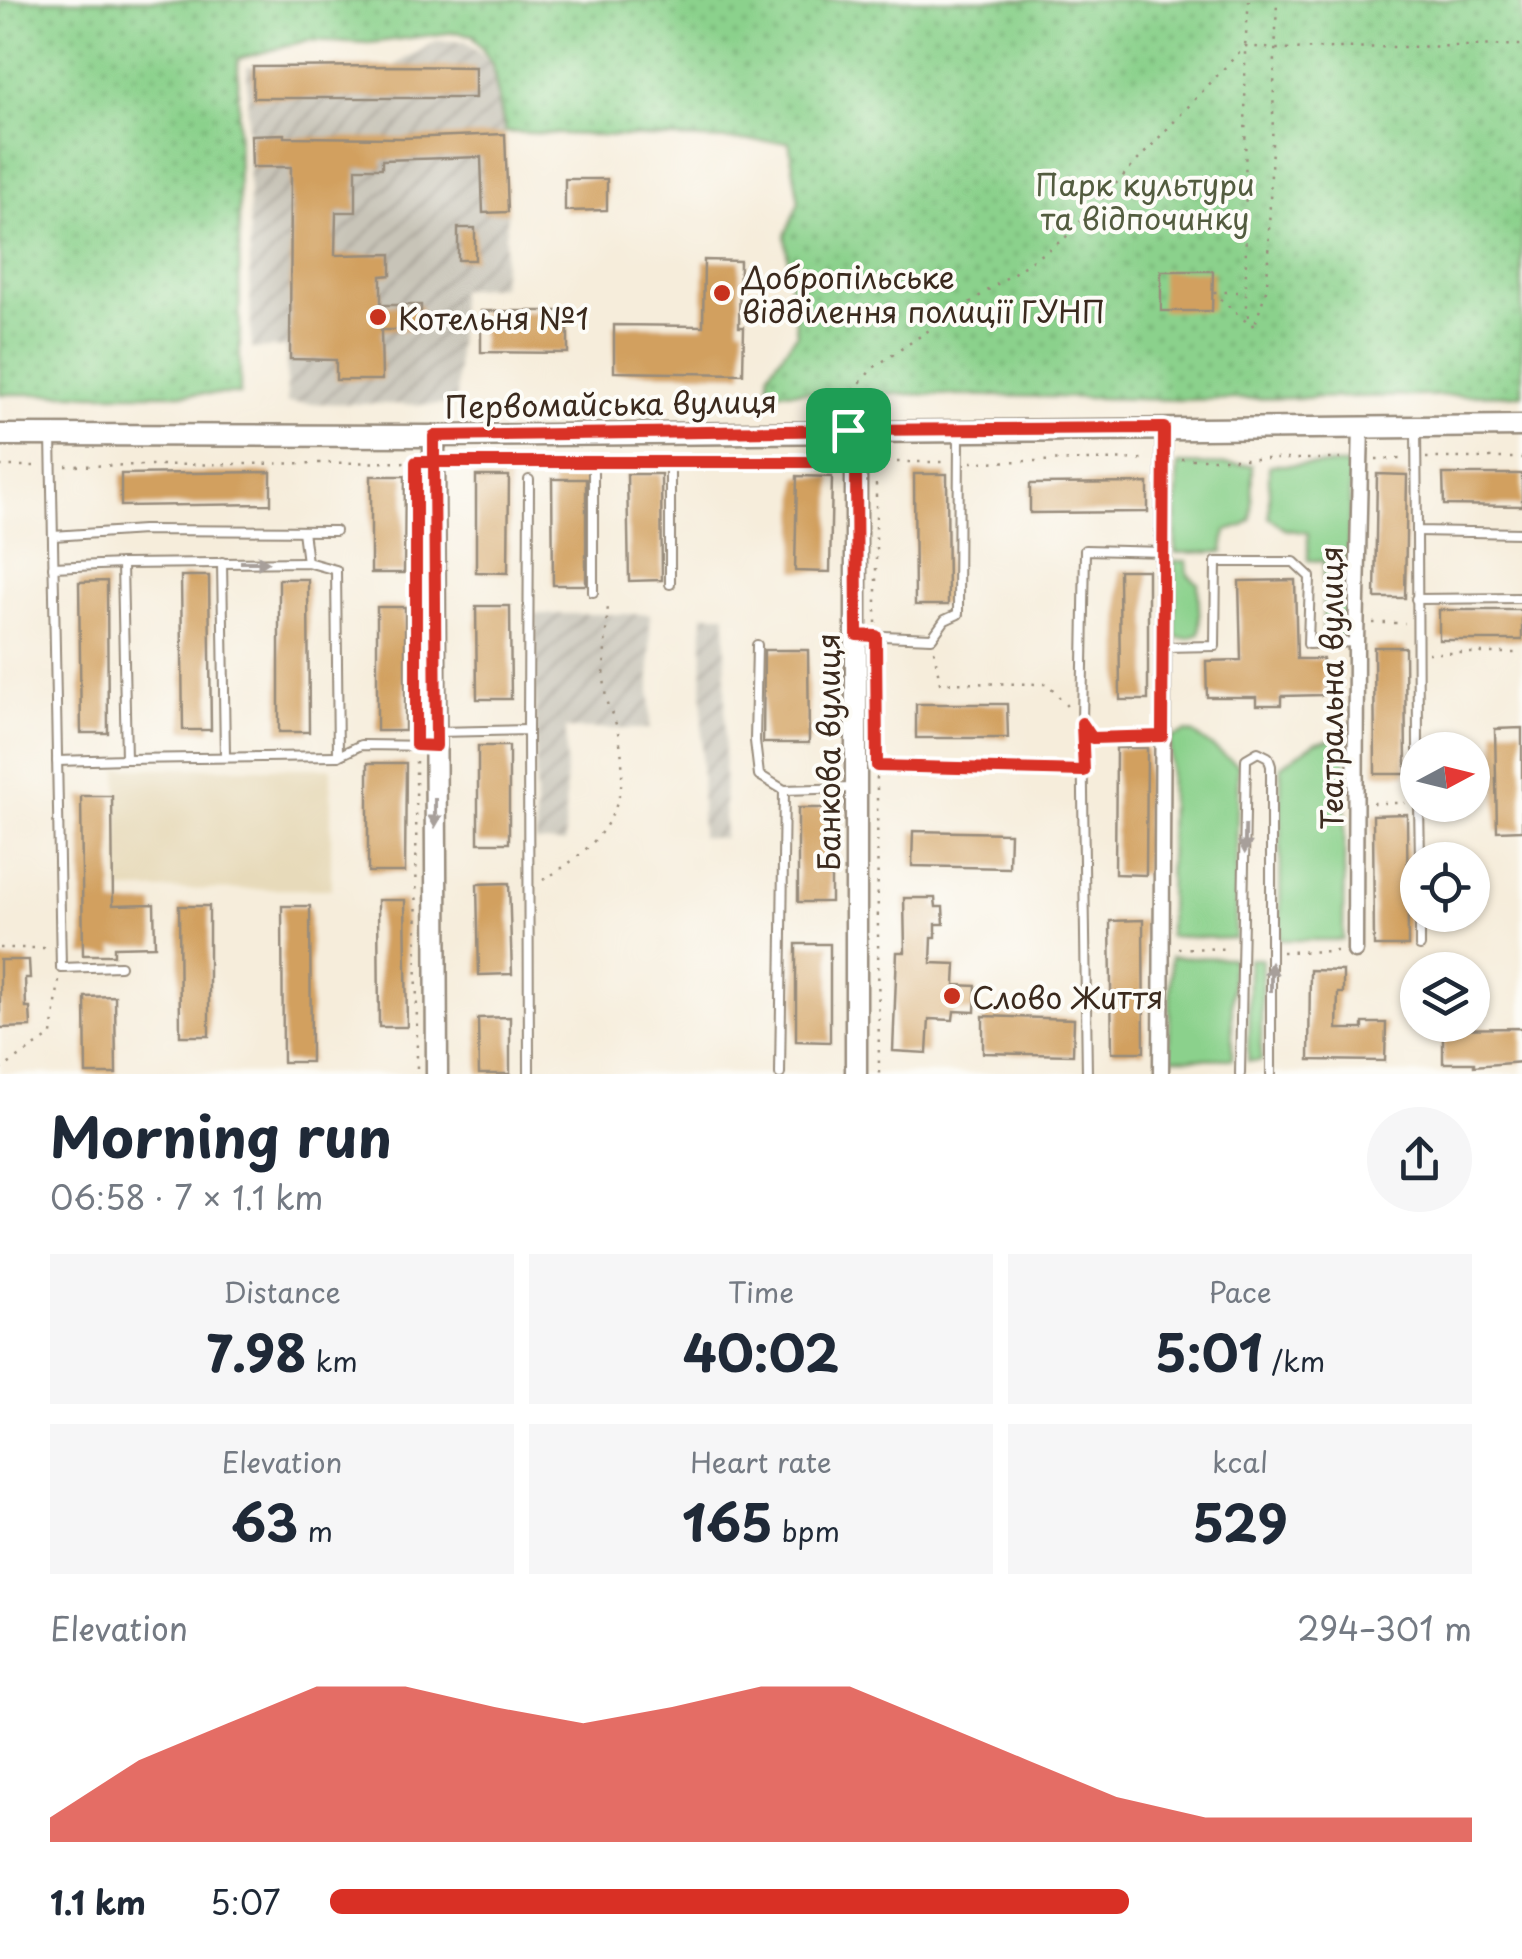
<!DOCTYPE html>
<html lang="en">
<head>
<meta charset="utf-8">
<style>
	:root { --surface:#fff; --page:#f6f6f7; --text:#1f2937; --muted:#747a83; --accent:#d93025 }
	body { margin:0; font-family:"Playpen Sans",sans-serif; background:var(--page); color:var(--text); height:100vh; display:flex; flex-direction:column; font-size:38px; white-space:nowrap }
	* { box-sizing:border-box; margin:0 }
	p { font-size:32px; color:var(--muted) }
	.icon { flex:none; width:55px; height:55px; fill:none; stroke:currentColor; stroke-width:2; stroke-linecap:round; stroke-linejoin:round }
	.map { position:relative; height:1074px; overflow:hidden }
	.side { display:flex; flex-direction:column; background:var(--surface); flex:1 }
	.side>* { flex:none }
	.needle { width:65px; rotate:83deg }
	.buttons { position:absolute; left:1400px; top:732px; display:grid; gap:20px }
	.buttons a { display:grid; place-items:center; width:90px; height:90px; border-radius:50%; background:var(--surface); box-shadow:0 2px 8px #0004; font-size:50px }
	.pin { position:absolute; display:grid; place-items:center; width:85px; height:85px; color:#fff; margin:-42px; border-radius:20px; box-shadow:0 5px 15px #0006 }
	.round { display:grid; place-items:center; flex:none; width:105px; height:105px; border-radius:52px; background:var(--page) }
	.summary { display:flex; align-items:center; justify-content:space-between; height:170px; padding:0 50px }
	h1 { font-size:55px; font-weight:700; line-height:75px }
	.metrics { display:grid; grid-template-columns:repeat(3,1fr); gap:15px; height:170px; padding:10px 50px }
	.metrics div { display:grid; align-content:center; border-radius:0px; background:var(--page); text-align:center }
	.metrics b { font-size:50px; font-weight:700 }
	.metrics small { font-size:28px; font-weight:400 }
	.metrics p { font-size:28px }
	.chart { height:280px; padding:20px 50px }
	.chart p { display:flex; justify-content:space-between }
	.chart svg { width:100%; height:180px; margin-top:10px; fill:var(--accent); opacity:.7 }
	ul { padding:0 50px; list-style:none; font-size:32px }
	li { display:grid; grid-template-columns:160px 120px 1fr; align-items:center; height:75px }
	li i { height:25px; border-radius:12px; background:var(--accent) }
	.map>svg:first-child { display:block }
	.built { fill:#e7daba }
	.industrial { fill:url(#industrial-furrows) }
	.grass { fill:#8bd18c; stroke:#637e55; stroke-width:2.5 }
	.park { fill:url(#park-dots); stroke:#637e55; stroke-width:2.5 }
	.building { fill:#d2a05f }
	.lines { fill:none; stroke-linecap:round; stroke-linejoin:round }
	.lane-casing { stroke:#988c7c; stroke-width:12 }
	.street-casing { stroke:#988c7c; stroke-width:19 }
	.secondary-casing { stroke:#988c7c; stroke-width:25 }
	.path { stroke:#988c7c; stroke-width:2.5; stroke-dasharray:2.5 8; stroke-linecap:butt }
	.lane { stroke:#fff; stroke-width:8 }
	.street { stroke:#fff; stroke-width:14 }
	.secondary { stroke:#fff; stroke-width:20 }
	.oneway { fill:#a79f9a }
	.route-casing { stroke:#fff; stroke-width:20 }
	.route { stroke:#d93025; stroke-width:12 }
	.poi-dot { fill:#c8321e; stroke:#fdfcf7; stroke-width:4 }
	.labels { text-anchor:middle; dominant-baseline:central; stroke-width:8; stroke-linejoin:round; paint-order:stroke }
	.park-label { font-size:30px; fill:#535c3f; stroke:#fdfcf7 }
	.poi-label { font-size:30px; fill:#3b2a1e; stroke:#fdfcf7; text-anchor:start }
	.street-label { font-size:30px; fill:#3b2a1e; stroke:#fdfcf7 }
</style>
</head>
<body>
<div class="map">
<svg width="1522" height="1074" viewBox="0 0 1522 1074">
	<defs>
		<pattern id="industrial-furrows" width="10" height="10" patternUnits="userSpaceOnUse" patternTransform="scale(2.5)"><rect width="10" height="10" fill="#c8c4b8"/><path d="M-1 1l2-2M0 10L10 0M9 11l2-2" fill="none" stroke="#a49f95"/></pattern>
		<pattern id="park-dots" width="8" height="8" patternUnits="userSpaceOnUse" patternTransform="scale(2.5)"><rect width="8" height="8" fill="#8bd18c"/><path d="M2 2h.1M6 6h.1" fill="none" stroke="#73aa72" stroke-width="1.8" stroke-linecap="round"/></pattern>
	</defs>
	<rect width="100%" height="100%" fill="#fdfcf7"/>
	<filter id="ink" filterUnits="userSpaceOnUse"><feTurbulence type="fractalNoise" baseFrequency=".01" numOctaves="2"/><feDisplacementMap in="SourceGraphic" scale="20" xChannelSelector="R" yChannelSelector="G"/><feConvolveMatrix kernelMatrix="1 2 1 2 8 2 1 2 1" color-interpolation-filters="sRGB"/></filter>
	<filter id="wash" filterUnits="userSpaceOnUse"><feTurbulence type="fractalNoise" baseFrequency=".0048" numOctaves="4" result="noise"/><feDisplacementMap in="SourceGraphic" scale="40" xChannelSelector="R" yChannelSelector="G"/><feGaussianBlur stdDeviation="2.25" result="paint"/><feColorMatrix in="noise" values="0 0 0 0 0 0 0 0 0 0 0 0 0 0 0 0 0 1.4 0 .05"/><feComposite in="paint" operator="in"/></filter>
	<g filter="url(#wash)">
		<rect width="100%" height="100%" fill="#f6eddb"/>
		<!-- built -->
		<polygon class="built" points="118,768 331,768 331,889 119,890"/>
		<!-- industrial -->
		<g class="industrial">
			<polygon points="436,41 466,41 492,64 505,132 508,212 501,286 459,290 456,405 287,403 286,347 251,349 247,66 394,66"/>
			<polygon points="535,614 650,614 650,729 566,729 565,843 536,842"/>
			<polygon points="703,614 726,614 724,838 701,837"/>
		</g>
		<!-- grass -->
		<g class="grass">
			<polygon points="1178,464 1252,465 1251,520 1243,526 1226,531 1223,552 1175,553"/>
			<path d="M1269 465H1347L1350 470 1347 631C1339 636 1331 637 1323 631L1324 561 1308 560V533L1285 529 1269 517Z"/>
			<polygon points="1174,561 1187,561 1188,575 1198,583 1200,629 1199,634 1189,638 1177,638 1175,634"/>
			<polygon points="1186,732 1194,734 1238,765 1235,939 1169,936 1170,738"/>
			<polygon points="1346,737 1343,940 1280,940 1281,766 1316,742"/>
			<polygon points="1171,957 1232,958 1232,1059 1169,1058"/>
			<polygon points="1249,959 1262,959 1261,1061 1248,1061"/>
		</g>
		<!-- park -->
		<polygon class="park" points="0,0 1522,0 1522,394 1181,400 768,391 769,372 797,334 785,235 799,202 789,142 505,132 492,64 473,35 456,32 369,43 308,40 238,59 240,394 0,394"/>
		<g id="blocks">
			<!-- building -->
			<g class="building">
				<polygon points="394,66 475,67 475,98 253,98 253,67"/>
				<polygon points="284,134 284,137 403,138 505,134 508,212 483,213 481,157 382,160 382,168 356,168 356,212 336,212 335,255 391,254 391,275 381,276 381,305 421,305 421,330 381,330 382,380 336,380 336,360 290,359 291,167 252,167 251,135"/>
				<polygon points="565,179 607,179 607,210 565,211"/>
				<rect x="458" y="228" width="17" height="32"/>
				<polygon points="704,260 740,261 739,327 744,327 743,374 614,372 614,325 703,326"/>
				<polygon points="1161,271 1213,271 1212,311 1161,311"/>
				<polygon points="481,311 568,311 568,353 481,352"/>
				<polygon points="271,472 271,504 121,506 121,474"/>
				<polygon points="627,474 661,474 662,580 629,581"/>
				<polygon points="914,474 947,474 948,605 915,605"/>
				<polygon points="1377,474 1407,475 1405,598 1375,598"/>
				<polygon points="1443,474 1522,474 1522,506 1444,505"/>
				<polygon points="371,476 405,476 404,573 371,573"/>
				<polygon points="476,476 509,476 508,573 476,572"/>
				<polygon points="797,476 832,477 830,572 795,571"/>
				<polygon points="552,479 586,479 586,585 553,585"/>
				<polygon points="1148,483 1148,512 1030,513 1030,484"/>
				<polygon points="1119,570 1148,570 1148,700 1120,700"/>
				<polygon points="181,576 209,576 211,730 183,730"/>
				<polygon points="279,579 308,579 309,732 279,732"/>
				<polygon points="1295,580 1297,659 1323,659 1324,695 1281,696 1281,705 1256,705 1256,697 1207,697 1206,661 1241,660 1239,581"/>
				<polygon points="107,581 108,733 81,733 79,582"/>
				<polygon points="476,606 510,606 511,699 477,699"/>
				<rect x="377" y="607" width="28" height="124"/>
				<rect x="1439" y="610" width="83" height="30"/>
				<polygon points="1374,647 1405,647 1406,774 1375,774"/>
				<polygon points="764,650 808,650 809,743 763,743"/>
				<polygon points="916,704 1007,704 1008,738 916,738"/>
				<polygon points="1522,728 1522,830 1497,831 1495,729"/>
				<rect x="478" y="746" width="31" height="97"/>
				<polygon points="1116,748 1147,748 1146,875 1115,874"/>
				<polygon points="368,763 406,763 405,872 368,872"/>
				<polygon points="81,796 112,796 113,905 154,904 155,946 114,947 114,955 83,955"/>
				<rect x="798" y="808" width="33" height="94"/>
				<polygon points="1407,814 1408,946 1374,946 1373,815"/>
				<polygon points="913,831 1010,833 1009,868 912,866"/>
				<polygon points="509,883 512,974 479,975 477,884"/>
				<polygon points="904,898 935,898 936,907 943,907 944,924 936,924 936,937 932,937 931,963 956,964 955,985 976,986 975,1012 954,1011 953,1020 929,1019 927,1053 893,1051 897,952 905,952"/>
				<polygon points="378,900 405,900 407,1027 379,1027"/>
				<polygon points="179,906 209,906 209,1036 180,1036"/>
				<polygon points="282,906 310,906 311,1062 283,1062"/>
				<polygon points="1143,920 1144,1052 1112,1052 1110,921"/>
				<polygon points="796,944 830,944 830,1042 796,1041"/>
				<polygon points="0,960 29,960 30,978 25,978 26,1008 30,1008 31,1027 0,1028"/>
				<polygon points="1310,970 1343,971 1343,993 1338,993 1337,1029 1363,1029 1363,1023 1386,1023 1385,1061 1309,1060"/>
				<polygon points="115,996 116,1074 86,1074 85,997"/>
				<polygon points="983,1016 1074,1019 1073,1055 983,1053"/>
				<polygon points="510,1017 510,1074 479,1074 478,1018"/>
				<polygon points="1522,1028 1522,1062 1474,1066 1474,1063 1443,1063 1443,1029"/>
			</g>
		</g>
	</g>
	<g filter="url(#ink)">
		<use href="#blocks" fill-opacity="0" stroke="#988c7c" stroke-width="2.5"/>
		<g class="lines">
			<defs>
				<g id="lane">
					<polyline points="1416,431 1417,531 1522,533"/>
					<polyline points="51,436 61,968 120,966"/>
					<polyline points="593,463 593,592"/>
					<polyline points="303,531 307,562"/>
					<polyline points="1417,531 1418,750"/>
					<polyline points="53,536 143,530 335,531"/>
					<polyline points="222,562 225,755"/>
					<polyline points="122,564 307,562 336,570 338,756 361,745 436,746"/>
					<polyline points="53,567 122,564 126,759 57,761"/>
					<polyline points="670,584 670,463"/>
					<polyline points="1416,599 1522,598"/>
					<polyline points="858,635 932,638 945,620 958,614 959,433"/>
					<polyline points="757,645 755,741 759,775 784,790 852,788"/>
					<polyline points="1163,647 1215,646 1216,562 1294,562 1310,577 1308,644 1356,642"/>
					<polyline points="528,730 529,480"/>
					<polyline points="436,732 528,730 529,1074"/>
					<polyline points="126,759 338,756"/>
					<polyline points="1419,805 1420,860"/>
					<polyline points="1420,915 1420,946"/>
					<polyline points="780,1074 784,790"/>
					<polyline points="1087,1074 1082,723 1085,550 1165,552"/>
					<polyline points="1240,1074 1246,759 1258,752 1268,757 1271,766 1271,1074"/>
				</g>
				<g id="street">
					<polyline points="1355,951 1356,642 1361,425"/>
					<polyline points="1161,1074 1164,427"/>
				</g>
				<g id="secondary">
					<polyline points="0,435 434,436 1522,426"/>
					<polyline points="434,436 437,1074"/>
					<polyline points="856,1074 856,430"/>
				</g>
			</defs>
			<!-- lane casing -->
			<use href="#lane" class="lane-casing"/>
			<!-- street casing -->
			<use href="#street" class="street-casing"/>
			<!-- secondary casing -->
			<use href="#secondary" class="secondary-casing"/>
			<!-- path -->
			<g class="path">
				<polyline points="1249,0 1245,46 1246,312 1254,328 1267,287 1277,0"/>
				<polyline points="1212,292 1249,324"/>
				<polyline points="1214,292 1246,292"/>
				<polyline points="850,411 852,392 873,368 1064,239 1245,46 1275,49 1522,45"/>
				<polyline points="1426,458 1522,458"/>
				<polyline points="1181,459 1343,459"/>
				<polyline points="1376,459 1403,459"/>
				<polyline points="876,462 948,462"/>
				<polyline points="971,462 1148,459"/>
				<polyline points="451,463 578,463"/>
				<polyline points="606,463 658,463"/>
				<polyline points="681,463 838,462"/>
				<polyline points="0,466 38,466"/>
				<polyline points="66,466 413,462"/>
				<polyline points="876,623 876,462"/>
				<polyline points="1373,623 1405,623"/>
				<polyline points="934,650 940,683 1048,684 1071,711"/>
				<polyline points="876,651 879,1074"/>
				<polyline points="1428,653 1522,653"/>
				<polyline points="1329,712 1338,703 1340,663"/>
				<polyline points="1096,738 1148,736"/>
				<polyline points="416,761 417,1074"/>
				<polyline points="878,765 1070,771"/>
				<polyline points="1373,803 1405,803"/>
				<path d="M543 880C606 843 635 803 617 728 615 718 608 709 606 699 602 670 606 635 608 605"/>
				<polyline points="0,948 44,948 48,952"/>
				<polyline points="1178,948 1230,949"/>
				<polyline points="1282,952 1339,951"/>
				<polyline points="0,1070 52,1035 59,980"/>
			</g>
			<!-- lane -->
			<use href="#lane" class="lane"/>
			<!-- street -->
			<use href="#street" class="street"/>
			<!-- secondary -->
			<use href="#secondary" class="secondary"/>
		</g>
		<!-- one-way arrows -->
		<defs><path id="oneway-solid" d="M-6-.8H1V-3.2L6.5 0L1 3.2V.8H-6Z" transform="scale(2.5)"/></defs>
		<g class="oneway">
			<use href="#oneway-solid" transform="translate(255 562)"/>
			<use href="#oneway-solid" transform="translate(435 813) rotate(90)"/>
			<use href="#oneway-solid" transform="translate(1245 839) rotate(91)"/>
			<use href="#oneway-solid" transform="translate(1271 977) rotate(-90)"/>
		</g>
	</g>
	<g class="lines" filter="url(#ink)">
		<defs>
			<polyline id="route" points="848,430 434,436 434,462 416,462 416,745 436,746 434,462 856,462 857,635 876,636 877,766 1084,771 1082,723 1092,738 1162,736 1164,428 848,430"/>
		</defs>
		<!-- route casing -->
		<use href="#route" class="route-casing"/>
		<!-- route -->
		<use href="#route" class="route"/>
	</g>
	<!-- markers -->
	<g class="poi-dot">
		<circle cx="722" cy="293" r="10"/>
		<circle cx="378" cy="317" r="10"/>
		<circle cx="952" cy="996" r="10"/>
	</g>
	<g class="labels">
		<!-- park labels -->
		<g class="park-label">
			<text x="1145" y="183">Парк культури<tspan x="1145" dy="34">та відпочинку</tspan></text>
		</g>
		<!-- poi labels -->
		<g class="poi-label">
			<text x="742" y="276">Добропільське<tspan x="742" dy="34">відділення полиції ГУНП</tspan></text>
			<text x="398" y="317">Котельня №1</text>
			<text x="972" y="996">Слово Життя</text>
		</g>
		<!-- street labels -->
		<g class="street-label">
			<text transform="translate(611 403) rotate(-1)">Первомайська вулиця</text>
			<text transform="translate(1330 688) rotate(-90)">Театральна вулиця</text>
			<text transform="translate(827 752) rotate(-90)">Банкова вулиця</text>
		</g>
	</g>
</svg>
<div class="buttons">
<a><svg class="needle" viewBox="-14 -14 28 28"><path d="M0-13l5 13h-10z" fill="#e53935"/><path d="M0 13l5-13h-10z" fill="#747a83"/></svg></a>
<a><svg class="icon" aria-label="locate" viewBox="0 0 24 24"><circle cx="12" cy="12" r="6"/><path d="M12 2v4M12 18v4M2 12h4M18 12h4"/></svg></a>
<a><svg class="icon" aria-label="layers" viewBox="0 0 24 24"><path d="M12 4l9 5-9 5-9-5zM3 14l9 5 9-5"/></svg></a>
</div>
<div class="pin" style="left:848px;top:430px;background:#1e9e55"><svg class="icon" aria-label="arrive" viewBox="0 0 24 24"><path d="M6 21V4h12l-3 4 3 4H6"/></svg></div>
</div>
<section class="side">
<div class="summary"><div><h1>Morning run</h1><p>06:58 · 7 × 1.1 km</p></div><a class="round"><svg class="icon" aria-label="share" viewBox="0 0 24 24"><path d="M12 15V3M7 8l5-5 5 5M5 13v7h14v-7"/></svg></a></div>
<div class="metrics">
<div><p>Distance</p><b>7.98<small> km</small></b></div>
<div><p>Time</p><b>40:02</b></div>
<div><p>Pace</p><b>5:01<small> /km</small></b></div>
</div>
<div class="metrics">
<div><p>Elevation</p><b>63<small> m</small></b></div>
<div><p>Heart rate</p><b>165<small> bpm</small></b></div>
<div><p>kcal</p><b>529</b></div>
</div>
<div class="chart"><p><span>Elevation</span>294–301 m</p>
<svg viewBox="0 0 160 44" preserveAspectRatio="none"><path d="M0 44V38L10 24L20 15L30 6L40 6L50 11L60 15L70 11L80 6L90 6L100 15L110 24L120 33L130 38L140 38L150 38L160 38V44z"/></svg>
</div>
<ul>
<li><b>1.1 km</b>5:07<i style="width:70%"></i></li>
</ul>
</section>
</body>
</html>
